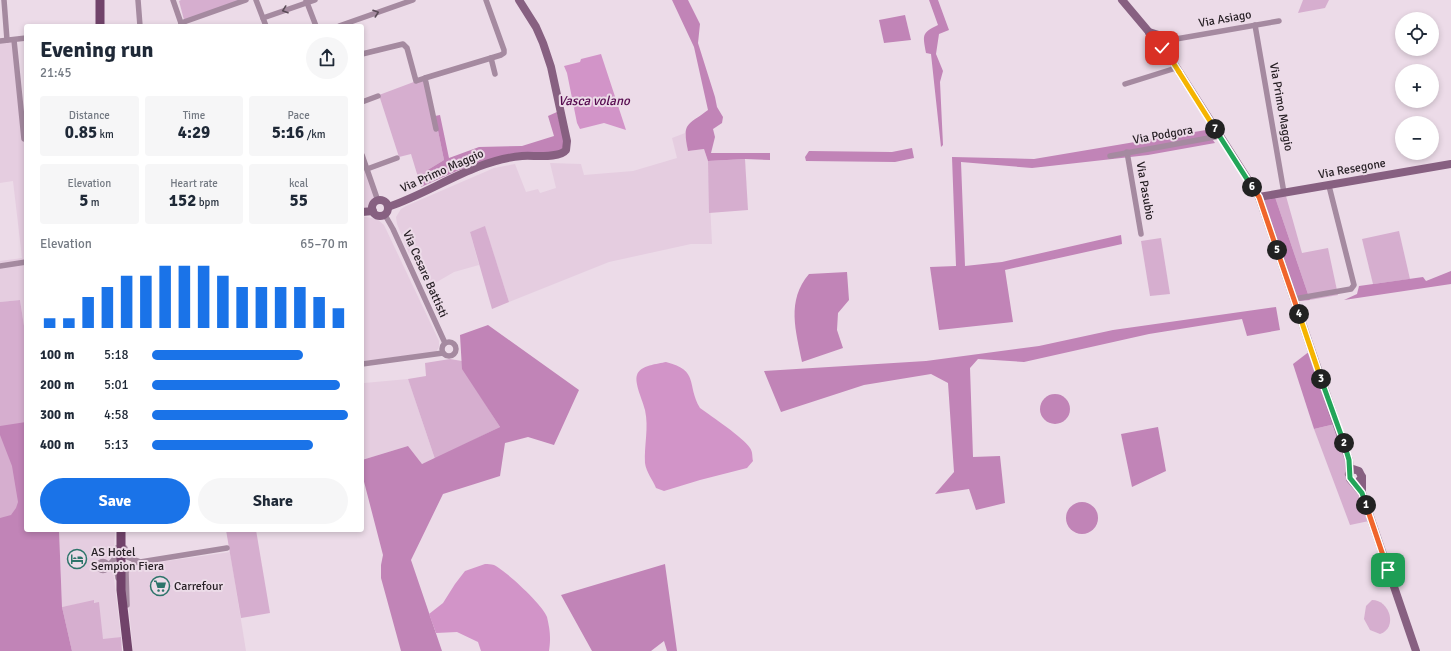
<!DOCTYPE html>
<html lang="en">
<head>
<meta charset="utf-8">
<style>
	:root { --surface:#fff; --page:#f6f6f7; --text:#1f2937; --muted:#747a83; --accent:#1a73e8 }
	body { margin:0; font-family:Signika,sans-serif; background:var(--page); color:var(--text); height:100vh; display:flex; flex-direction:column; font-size:15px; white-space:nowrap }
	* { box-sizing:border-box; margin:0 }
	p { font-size:13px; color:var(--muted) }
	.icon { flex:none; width:22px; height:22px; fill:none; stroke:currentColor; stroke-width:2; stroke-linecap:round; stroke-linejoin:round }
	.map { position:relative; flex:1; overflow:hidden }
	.drawer { position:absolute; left:24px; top:24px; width:340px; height:508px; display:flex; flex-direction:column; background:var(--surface); border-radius:4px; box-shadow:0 2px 6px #0003 }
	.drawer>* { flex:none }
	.controls { position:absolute; left:1395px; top:12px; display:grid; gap:8px }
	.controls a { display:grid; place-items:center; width:44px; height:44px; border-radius:50%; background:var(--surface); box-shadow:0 2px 6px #0003; font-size:20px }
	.pin { position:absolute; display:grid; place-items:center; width:34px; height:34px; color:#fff; margin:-17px; border-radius:8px; box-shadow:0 2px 6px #0006 }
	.km { position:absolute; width:20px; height:20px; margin:-10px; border-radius:50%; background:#222; color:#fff; font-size:11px; line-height:20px; text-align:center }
	.round { display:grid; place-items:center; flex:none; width:42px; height:42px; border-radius:21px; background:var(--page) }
	.headline { display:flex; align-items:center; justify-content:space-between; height:68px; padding:0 16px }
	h1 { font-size:22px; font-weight:700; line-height:30px }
	.figures { display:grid; grid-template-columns:repeat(3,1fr); gap:6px; height:68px; padding:4px 16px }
	.figures div { display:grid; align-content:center; border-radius:4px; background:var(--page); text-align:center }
	.figures b { font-size:17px; font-weight:700 }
	.figures small { font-size:11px; font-weight:400 }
	.figures p { font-size:11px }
	.chart { height:112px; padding:8px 16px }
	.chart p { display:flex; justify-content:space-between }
	.chart svg { width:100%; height:72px; margin-top:4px; stroke:var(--accent); stroke-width:6 }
	.cta { display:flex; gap:8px; margin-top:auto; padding:8px 16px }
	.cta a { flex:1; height:46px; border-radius:24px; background:var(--accent); color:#fff; font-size:16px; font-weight:700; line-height:46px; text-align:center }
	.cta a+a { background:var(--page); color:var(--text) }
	ul { padding:0 16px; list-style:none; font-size:13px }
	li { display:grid; grid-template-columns:64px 48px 1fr; align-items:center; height:30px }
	li i { height:10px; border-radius:5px; background:var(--accent) }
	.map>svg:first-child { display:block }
	.built { fill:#e5cde0 }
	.green { fill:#d6aecf }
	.forest { fill:#c184b7 }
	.water { fill:#d294c8 }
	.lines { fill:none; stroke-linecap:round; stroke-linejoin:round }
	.street { stroke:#a58aa0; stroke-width:5.5 }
	.secondary { stroke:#876081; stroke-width:8 }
	.primary { stroke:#71436a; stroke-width:9 }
	.oneway { stroke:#5a4b57 }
	.split-1-casing { stroke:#fff; stroke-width:8 }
	.split-2-casing { stroke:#fff; stroke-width:8 }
	.split-3-casing { stroke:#fff; stroke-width:8 }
	.split-4-casing { stroke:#fff; stroke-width:8 }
	.split-5-casing { stroke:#fff; stroke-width:8 }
	.split-6-casing { stroke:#fff; stroke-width:8 }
	.split-7-casing { stroke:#fff; stroke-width:8 }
	.split-8-casing { stroke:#fff; stroke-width:8 }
	.split-9-casing { stroke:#fff; stroke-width:8 }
	.split-1 { stroke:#f0652b; stroke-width:5 }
	.split-2 { stroke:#22a559; stroke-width:5 }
	.split-3 { stroke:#22a559; stroke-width:5 }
	.split-4 { stroke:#f5b400; stroke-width:5 }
	.split-5 { stroke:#f0652b; stroke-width:5 }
	.split-6 { stroke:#f0652b; stroke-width:5 }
	.split-7 { stroke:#22a559; stroke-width:5 }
	.split-8 { stroke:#f5b400; stroke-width:5 }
	.split-9 { stroke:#f5b400; stroke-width:5 }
	.labels { text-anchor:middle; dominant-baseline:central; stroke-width:4; stroke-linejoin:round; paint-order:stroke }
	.street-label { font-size:12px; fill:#282126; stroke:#ecdbe8 }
	.poi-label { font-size:12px; fill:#282126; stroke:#ecdbe8; text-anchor:start }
	.water-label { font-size:13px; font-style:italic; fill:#550a4e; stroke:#ecdbe8 }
</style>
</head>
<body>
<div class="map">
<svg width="1451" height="651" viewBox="0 0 1451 651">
	<rect width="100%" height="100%" fill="#ecdbe8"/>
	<!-- built -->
	<g class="built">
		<polygon points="13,41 26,140 26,339 20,300 0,302 0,261 22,258 13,181 0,183 0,43"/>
		<polygon points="685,133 688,151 704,149 708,161 712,244 691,244 609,262 509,302 485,227 470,232 479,265 454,272 430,286 414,253 409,253 397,224 396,217 401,209 406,206 494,168 515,164 526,192 538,189 540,193 556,188 550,163 581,164 584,175 633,171 677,158 672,138"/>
		<polygon points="362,158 377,200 374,203 371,208 362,211"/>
		<polygon points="362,217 366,217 377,219 384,225 439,341 439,347 436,352 362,361"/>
		<polygon points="362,375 364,383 408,379 435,459 422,464 408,446 362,460"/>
		<polygon points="59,530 115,530 113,570 121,637 103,640 94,601 62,607"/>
		<polygon points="230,552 246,651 133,651 125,567"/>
	</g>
	<!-- green -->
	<g class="green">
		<polygon points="181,0 240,0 184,20 179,1"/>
		<polygon points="1303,0 1329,0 1325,8 1298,13"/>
		<polygon points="427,77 444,160 426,171 421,187 411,154 399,157 379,95"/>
		<polygon points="745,159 748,210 709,213 708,161"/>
		<polygon points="1286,196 1302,253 1328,248 1338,295 1310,300 1275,197"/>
		<polygon points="485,226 509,302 492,309 470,232"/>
		<polygon points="1399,231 1410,279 1373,284 1362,239"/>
		<polygon points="1161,238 1170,294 1150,296 1141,241"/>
		<polygon points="20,300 26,339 26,530 0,588 0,302"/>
		<polygon points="450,359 462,361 463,369 500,427 435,459 408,379 426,376 425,363"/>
		<polygon points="1335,424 1369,521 1350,525 1314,429"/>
		<polygon points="226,530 256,530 270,613 241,618"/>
		<polygon points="94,600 94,603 99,602 103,639 121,637 122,651 72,651 62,607"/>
		<path d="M1372 600C1390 600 1398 628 1380 634L1370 630 1364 619 1366 606Z"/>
	</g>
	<!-- forest -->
	<g class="forest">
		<path d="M672 0H688L700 24 698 43 715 97 717 107 723 117 722 123 713 129 715 137 711 153H770V160L745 159 708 161 704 149 688 151C682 122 687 126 708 110L694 47Z"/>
		<path d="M929 0H938L949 30 939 34 936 54 943 71 940 82 943 145 941 147 931 54 926 53C923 35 921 33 938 25Z"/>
		<polygon points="905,15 911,40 884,43 879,20"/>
		<polygon points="557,112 565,145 559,152 497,158 459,170 421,187 426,171 444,160 435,116 440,115 449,158 479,147 522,146 554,136 548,116"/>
		<polygon points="1206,130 1215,143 1148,155 1032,168 961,162 965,266 1002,262 1121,235 1122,244 1005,270 1013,322 939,330 930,267 956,266 952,157 1034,159"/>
		<polygon points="912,148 914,158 895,162 806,161 805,157 809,151 892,152"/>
		<polygon points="1275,197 1310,300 1298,301 1263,200"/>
		<polygon points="1451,271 1451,284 1344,300 1357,294 1359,286 1423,277 1426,281"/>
		<path d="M847 272 849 300 838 313 837 330 843 348 802 362C796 331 786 301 809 274Z"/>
		<polygon points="1276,307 1280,330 1247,336 1242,319 1149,334 1024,362 978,359 970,368 973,457 1000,456 1005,503 976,510 969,489 935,494 954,472 948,383 931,374 864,385 781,412 764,371 926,361 1039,346 1113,330"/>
		<polygon points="488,325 579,390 554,445 528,437 505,443 500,476 443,494 411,560 442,651 401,651 381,578 381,565 383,555 362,474 362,460 408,446 422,464 500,427 462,369 460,335"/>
		<polygon points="1310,351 1335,424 1314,429 1293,364"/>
		<circle cx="1055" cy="409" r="15"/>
		<polygon points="26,422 26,530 59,530 62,607 72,651 0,651 0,518 11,515 16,508 18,502 12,466 0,435 0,426"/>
		<polygon points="1158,427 1166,471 1132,487 1121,434"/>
		<circle cx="1082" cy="518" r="16"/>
		<polygon points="665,564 677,651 667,651 664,641 651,651 592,651 561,595"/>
	</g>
	<!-- water -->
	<g class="water">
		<polygon points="601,54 626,130 604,123 580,129 577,123 567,73 564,66 580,62 581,59"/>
		<path d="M666 362C700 371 686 384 700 408 712 417 743 437 750 448 753 452 752 457 753 461L747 468 700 480 664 491 656 488C653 480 646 472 645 463 644 445 649 428 645 410 643 401 634 383 637 375 640 365 658 364 666 362Z"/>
		<path d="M485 564C488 564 491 564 494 565 506 571 543 605 547 617 550 630 551 638 549 651H481L478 642 457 632 436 633 429 614 443 603 455 584 465 571Z"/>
	</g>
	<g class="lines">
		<!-- street -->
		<g class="street">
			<polyline points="4,0 7,40"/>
			<polyline points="138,0 140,26"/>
			<polyline points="173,0 182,26"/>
			<polyline points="256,0 266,26"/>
			<polyline points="306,0 316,26"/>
			<polyline points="263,18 315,0"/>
			<polyline points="181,23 246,0"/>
			<polyline points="1255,25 1284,193"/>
			<polyline points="339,26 413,0"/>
			<polyline points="1163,37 1176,39 1279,21"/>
			<polyline points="14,40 24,139"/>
			<polyline points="0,41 26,38"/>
			<polyline points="362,54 403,44 407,48 416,81 425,78"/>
			<polyline points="491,58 495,74"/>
			<polyline points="1125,84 1176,68"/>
			<polyline points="362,102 378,96"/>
			<polyline points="436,129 425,78 501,55 504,53 504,50 486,0"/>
			<polyline points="1127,152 1141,234"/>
			<polyline points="362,155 378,201"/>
			<polyline points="1110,156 1220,136"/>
			<polyline points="367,169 397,158"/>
			<polyline points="385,215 393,229 445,343"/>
			<polyline points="0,266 26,262"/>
			<polyline points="1294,299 1351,289 1354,285 1329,186"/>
			<circle cx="449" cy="349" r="7"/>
			<polyline points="362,364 443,353"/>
			<polyline points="125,548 127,557 138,561"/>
			<circle cx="103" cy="566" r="4.5"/>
			<polyline points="107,564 110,564 116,557 117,548"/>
			<polyline points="107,569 111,567 117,571 118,578"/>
			<polyline points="127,605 126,572 130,566 134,563 227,548"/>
		</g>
		<!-- secondary -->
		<g class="secondary">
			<polyline points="1122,0 1149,32 1154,46 1160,49 1168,56"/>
			<polyline points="1149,32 1162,36 1165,39 1165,46 1169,56 1259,197 1349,460 1350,479 1362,493"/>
			<polyline points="1259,197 1451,164"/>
			<circle cx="380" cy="208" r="8"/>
			<path d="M388 207C433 192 474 160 522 156 534 155 559 159 566 150L567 141 551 67 543 43 536 27 519 0"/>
			<polyline points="362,212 373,211"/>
			<polyline points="1349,474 1353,469 1359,471 1362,477 1359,481"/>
			<polyline points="1362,477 1362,493 1416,651"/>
		</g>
		<!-- primary -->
		<g class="primary">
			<polyline points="100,26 100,0"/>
			<polyline points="121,530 121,590 128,651"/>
		</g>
	</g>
	<!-- one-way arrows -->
	<defs><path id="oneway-chevron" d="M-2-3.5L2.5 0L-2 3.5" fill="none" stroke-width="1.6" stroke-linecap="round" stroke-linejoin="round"/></defs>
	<g class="oneway">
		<use href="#oneway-chevron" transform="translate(285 10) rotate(161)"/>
		<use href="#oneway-chevron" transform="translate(376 13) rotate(-19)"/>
	</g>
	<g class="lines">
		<defs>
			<polyline id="split-1" points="1366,505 1388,570"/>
			<polyline id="split-2" points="1344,443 1349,460 1350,478 1362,493 1366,505"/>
			<polyline id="split-3" points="1321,379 1344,443"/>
			<polyline id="split-4" points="1299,314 1321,379"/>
			<polyline id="split-5" points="1277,250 1299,314"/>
			<polyline id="split-6" points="1252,187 1259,197 1277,250"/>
			<polyline id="split-7" points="1215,129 1252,187"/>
			<polyline id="split-8" points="1179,72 1215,129"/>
			<polyline id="split-9" points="1162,48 1160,49 1169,56 1179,72"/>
		</defs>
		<!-- split-1 casing -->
		<use href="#split-1" class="split-1-casing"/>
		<!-- split-2 casing -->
		<use href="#split-2" class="split-2-casing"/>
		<!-- split-3 casing -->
		<use href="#split-3" class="split-3-casing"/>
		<!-- split-4 casing -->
		<use href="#split-4" class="split-4-casing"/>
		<!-- split-5 casing -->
		<use href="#split-5" class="split-5-casing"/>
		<!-- split-6 casing -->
		<use href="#split-6" class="split-6-casing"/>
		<!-- split-7 casing -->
		<use href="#split-7" class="split-7-casing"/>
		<!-- split-8 casing -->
		<use href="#split-8" class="split-8-casing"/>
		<!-- split-9 casing -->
		<use href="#split-9" class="split-9-casing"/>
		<!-- split-1 -->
		<use href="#split-1" class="split-1"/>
		<!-- split-2 -->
		<use href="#split-2" class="split-2"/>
		<!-- split-3 -->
		<use href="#split-3" class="split-3"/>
		<!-- split-4 -->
		<use href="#split-4" class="split-4"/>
		<!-- split-5 -->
		<use href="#split-5" class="split-5"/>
		<!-- split-6 -->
		<use href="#split-6" class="split-6"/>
		<!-- split-7 -->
		<use href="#split-7" class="split-7"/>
		<!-- split-8 -->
		<use href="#split-8" class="split-8"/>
		<!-- split-9 -->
		<use href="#split-9" class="split-9"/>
	</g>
	<!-- icons -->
	<defs>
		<symbol id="hotel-ring" viewBox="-11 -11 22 22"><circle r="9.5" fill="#ecdbe8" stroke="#2d746a" stroke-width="1.5"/><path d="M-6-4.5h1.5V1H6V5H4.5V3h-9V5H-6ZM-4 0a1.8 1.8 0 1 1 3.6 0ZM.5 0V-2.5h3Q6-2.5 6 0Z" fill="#2d746a"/></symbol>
		<symbol id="supermarket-ring" viewBox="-11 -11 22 22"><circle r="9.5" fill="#ecdbe8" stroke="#2d746a" stroke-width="1.5"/><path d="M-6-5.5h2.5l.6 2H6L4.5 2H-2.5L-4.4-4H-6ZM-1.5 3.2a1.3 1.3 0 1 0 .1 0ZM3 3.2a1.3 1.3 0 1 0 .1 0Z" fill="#2d746a"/></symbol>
	</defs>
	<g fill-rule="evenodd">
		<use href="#hotel-ring" x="66" y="548" width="22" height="22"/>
		<use href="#supermarket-ring" x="149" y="575" width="22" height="22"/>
	</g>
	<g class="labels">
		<!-- street labels -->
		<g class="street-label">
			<text transform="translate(1225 19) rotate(-10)">Via Asiago</text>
			<text transform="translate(1281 107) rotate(80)">Via Primo Maggio</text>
			<text transform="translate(1163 135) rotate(-10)">Via Podgora</text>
			<text transform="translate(1352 169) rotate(-10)">Via Resegone</text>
			<text transform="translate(442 171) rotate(-24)">Via Primo Maggio</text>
			<text transform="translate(1145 191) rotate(80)">Via Pasubio</text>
			<text transform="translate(425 274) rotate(66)">Via Cesare Battisti</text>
		</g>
		<!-- poi labels -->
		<g class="poi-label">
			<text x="91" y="552">AS Hotel<tspan x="91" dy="14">Sempion Fiera</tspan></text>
			<text x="174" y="586">Carrefour</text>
		</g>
		<!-- water labels -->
		<g class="water-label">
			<text x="594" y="101">Vasca volano</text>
		</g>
	</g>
</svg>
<div class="controls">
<a><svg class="icon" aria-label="locate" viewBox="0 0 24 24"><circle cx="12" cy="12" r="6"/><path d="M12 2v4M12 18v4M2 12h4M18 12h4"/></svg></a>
<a>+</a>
<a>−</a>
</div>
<div class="pin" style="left:1388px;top:570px;background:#1e9e55"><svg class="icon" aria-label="arrive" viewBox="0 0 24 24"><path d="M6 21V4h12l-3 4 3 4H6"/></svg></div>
<div class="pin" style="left:1162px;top:48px;background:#d93025"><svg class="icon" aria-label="check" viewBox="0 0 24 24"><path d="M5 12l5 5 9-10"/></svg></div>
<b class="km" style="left:1366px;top:505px">1</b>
<b class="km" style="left:1344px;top:443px">2</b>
<b class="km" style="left:1321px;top:379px">3</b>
<b class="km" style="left:1299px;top:314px">4</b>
<b class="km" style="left:1277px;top:250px">5</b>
<b class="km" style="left:1252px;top:187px">6</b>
<b class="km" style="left:1215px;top:129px">7</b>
<section class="drawer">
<div class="headline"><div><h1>Evening run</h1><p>21:45</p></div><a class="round"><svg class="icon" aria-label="share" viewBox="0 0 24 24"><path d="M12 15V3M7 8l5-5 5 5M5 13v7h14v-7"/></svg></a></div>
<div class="figures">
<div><p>Distance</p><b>0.85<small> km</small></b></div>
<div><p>Time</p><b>4:29</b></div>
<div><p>Pace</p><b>5:16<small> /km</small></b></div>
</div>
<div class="figures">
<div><p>Elevation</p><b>5<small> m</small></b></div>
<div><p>Heart rate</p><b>152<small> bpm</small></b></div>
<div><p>kcal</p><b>55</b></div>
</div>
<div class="chart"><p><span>Elevation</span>65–70 m</p>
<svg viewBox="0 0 160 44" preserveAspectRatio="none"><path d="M5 44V38M15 44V38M25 44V25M35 44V19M45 44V12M55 44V12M65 44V6M75 44V6M85 44V6M95 44V12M105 44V19M115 44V19M125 44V19M135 44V19M145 44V25M155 44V32"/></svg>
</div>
<ul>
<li><b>100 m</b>5:18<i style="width:77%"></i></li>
<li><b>200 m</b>5:01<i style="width:96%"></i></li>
<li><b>300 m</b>4:58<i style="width:100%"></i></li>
<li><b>400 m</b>5:13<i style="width:82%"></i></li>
</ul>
<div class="cta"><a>Save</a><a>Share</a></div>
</section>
</div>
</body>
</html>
